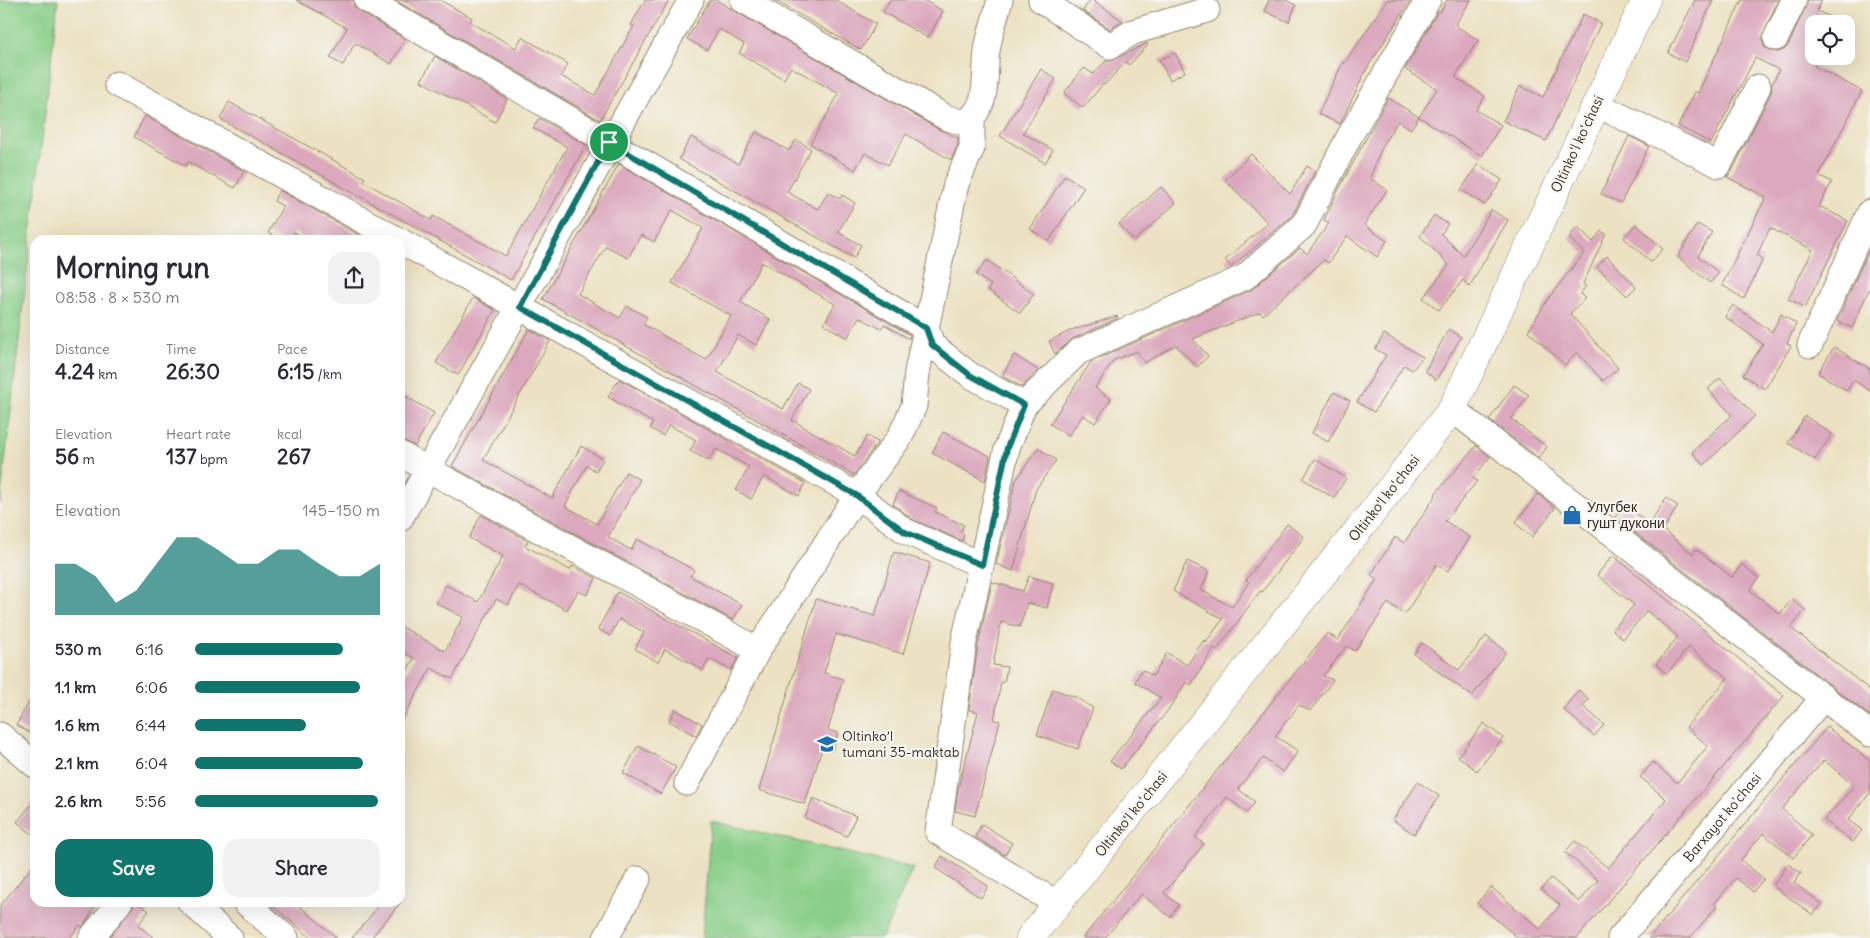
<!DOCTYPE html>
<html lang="en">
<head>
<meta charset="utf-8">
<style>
	:root { --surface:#fff; --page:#f2f2f3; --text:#2b2b33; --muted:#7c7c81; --accent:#0f766e }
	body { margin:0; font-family:Delius,sans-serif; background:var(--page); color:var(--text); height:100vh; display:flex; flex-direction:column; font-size:19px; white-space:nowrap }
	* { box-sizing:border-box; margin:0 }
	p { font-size:16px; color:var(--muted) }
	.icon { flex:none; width:28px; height:28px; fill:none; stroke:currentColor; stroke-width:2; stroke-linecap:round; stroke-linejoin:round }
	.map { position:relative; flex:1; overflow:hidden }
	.side { position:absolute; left:30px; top:235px; width:375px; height:672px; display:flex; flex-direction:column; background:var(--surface); border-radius:15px; box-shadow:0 5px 20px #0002 }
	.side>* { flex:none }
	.buttons { position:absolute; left:1805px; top:15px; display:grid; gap:10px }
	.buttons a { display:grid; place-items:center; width:50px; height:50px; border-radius:10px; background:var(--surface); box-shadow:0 5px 20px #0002; font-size:25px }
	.pin { position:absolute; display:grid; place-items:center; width:42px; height:42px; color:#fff; margin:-21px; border:2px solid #fff; border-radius:50%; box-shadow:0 1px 5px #0007 }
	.round { display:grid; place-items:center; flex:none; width:52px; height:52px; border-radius:15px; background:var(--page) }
	.overview { display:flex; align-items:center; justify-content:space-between; height:85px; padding:0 25px }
	h1 { font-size:28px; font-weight:700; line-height:38px }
	.metrics { display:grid; grid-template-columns:repeat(3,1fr); gap:8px; height:85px; padding:5px 25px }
	.metrics div { display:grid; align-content:center }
	.metrics b { font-size:21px; font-weight:700 }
	.metrics small { font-size:14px; font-weight:400 }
	.metrics p { font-size:14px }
	.chart { height:140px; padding:10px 25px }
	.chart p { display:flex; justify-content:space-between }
	.chart svg { width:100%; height:90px; margin-top:5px; fill:var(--accent); opacity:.7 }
	.action { display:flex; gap:10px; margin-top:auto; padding:10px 25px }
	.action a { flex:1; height:58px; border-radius:15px; background:var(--accent); color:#fff; font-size:20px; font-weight:700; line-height:58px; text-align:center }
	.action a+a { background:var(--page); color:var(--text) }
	ul { padding:0 25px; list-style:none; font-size:16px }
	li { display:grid; grid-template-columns:80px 60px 1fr; align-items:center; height:38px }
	li i { height:12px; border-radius:6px; background:var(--accent) }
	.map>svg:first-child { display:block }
	.green { fill:#8acf89; stroke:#627c54 }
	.building { fill:#dba8bd; fill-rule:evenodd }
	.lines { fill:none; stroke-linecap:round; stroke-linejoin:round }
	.minor-casing { stroke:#948670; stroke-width:27 }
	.major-casing { stroke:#948670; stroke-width:29 }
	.minor { stroke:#fff; stroke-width:25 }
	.major { stroke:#fff; stroke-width:28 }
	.route-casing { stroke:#fff; stroke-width:10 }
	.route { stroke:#0f766e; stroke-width:6 }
	.labels { text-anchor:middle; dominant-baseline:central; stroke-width:4.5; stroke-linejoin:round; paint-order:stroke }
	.street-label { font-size:14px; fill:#3b2a1e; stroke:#f6f6f2 }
	.poi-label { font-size:14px; fill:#3b2a1e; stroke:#f6f6f2; text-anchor:start }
</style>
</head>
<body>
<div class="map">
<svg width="1870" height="938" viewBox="0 0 1870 938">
	<rect width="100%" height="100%" fill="#f6f6f2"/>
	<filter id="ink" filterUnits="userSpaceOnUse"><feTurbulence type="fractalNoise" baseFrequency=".02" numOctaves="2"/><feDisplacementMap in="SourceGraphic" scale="10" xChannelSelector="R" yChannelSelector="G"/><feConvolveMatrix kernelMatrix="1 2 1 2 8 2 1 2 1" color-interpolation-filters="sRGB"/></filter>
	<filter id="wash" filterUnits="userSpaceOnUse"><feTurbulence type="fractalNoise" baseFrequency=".0096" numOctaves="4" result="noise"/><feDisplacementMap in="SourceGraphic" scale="20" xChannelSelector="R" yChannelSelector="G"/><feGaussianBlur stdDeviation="1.12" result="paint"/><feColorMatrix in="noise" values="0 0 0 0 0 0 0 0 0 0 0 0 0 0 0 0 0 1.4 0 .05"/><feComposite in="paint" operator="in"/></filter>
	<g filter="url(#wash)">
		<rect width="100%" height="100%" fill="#ece2c3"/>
		<!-- green -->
		<g class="green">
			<polygon points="0,0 58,0 0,505"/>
			<polygon points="711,821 913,868 882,938 702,938"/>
		</g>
		<g id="blocks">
			<!-- building -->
			<g class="building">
				<polygon points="296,0 353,0 354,7 360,12 405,39 391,64 355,43 343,65 330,58 347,28"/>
				<polygon points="395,0 440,0 472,18 470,22 516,48 522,37 568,64 561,76 595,95 634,26 631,25 645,0 669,0 600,120"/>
				<polygon points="710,0 716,0 938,129 958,138 958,145 951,160 906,134 888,165 865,153 855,170 810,144 839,94 791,67 784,79 739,53 744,44 719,29 707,50 687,39"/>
				<polygon points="774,0 835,0 876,24 861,50"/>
				<polygon points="890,0 923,0 943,11 928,38 883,12"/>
				<polygon points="1090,0 1092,0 1123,21 1110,29 1083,11"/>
				<polygon points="1269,0 1285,0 1296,5 1289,22 1264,11"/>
				<polygon points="1387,0 1411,0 1366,70 1340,124 1318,114 1343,62 1345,63"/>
				<polygon points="1447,0 1471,0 1455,25 1478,40 1455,77 1485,96 1476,110 1501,125 1482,156 1419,117 1437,89 1405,69 1438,11 1440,12"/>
				<polygon points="1695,0 1713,0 1685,62 1668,53"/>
				<polygon points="1742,0 1778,0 1762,39 1764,47 1777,52 1784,50 1789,44 1808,0 1822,0 1817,11 1846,24 1814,24 1814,66 1862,91 1819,175 1832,182 1819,206 1848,221 1805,307 1788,299 1813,250 1770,228 1757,255 1763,259 1744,299 1722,285 1766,197 1727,177 1732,171 1771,93 1772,84 1779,70 1755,58 1711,143 1678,126 1695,92 1698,93"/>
				<polygon points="1583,14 1601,23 1546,141 1503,121 1520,86 1543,97"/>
				<polygon points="1147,43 1148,45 1129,65 1126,62 1104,85 1103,84 1083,108 1064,93 1084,68 1093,74 1107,60 1117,58"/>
				<polygon points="1175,53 1185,72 1170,80 1159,60"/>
				<polygon points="435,56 507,99 495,122 421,81"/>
				<polygon points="1041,69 1056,79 1023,133 1053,150 1045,163 1000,136"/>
				<polygon points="1388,98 1419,117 1411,129 1398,121 1383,144 1370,178 1387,190 1364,225 1387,241 1377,257 1347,236 1328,263 1324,260 1263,315 1260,312 1193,339 1208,356 1197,367 1176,345 1144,363 1137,351 1114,360 1095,388 1111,399 1095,423 1083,415 1068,436 1050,424 1091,362 1251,290 1300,248 1307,254 1329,223 1324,220 1339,189"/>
				<polygon points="229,102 365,178 363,181 431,220 433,216 506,256 567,147 533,128 539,118 586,145 511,280 220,119"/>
				<polygon points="145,116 244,171 235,188 188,162 186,166 134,137"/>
				<polygon points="756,132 789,151 796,140 811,149 787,192 818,209 828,192 840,199 842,195 855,203 838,232 861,245 854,258 679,159 691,137 738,164"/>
				<polygon points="1629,136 1649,146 1621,203 1601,194"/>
				<polygon points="1251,154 1290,194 1307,166 1315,171 1292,216 1231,267 1225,260 1268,223 1225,180"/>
				<path d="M619 164 910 335 909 339 884 324 881 329 859 317 847 338 824 324 835 304 762 262 740 302 770 319 756 345 738 335 717 372 783 409 798 383 809 389 792 420 855 456 867 436 878 442 854 475 543 299ZM672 210 703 228 672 283 731 316 706 360 643 324 647 317 627 306 620 318 578 294 606 246 628 258 641 235 654 242Z"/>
				<polygon points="1478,164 1502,180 1485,205 1461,190"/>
				<polygon points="1065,175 1084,187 1049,241 1030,229"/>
				<polygon points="1161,187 1176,203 1134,241 1119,224"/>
				<polygon points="279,190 368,240 308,240 294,232 290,240 280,240 268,233 283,206 274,201"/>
				<polygon points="1491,210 1508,220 1469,287 1463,280 1439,310 1423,298 1449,265 1420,236 1434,215 1448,224 1441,234 1463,256"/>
				<polygon points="1636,224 1663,249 1651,262 1624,238"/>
				<polygon points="1697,224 1712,232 1698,256 1719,273 1710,283 1678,257"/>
				<polygon points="1577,226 1593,242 1601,231 1606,234 1583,284 1586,286 1580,294 1585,298 1570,314 1618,368 1603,381 1577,352 1565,365 1528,331 1550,296 1584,253 1569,238"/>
				<polygon points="1870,247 1870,287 1852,328 1837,321"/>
				<polygon points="1607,256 1636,287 1627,296 1597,267"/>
				<polygon points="987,260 1034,294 1020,313 988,290 991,285 976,275"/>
				<polygon points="473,298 495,310 458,375 436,363"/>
				<polygon points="1733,305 1772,332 1781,314 1796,324 1787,343 1791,346 1765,389 1743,375 1763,344 1725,317"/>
				<polygon points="1117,316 1118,318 1072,339 1055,354 1049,341 1076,328 1076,329"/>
				<polygon points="529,329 550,341 483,460 552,498 581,446 603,459 596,471 587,465 565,506 597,524 626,472 640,480 608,537 631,550 637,539 694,570 690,576 742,605 733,620 452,466"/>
				<polygon points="1449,329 1461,337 1436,380 1425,371"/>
				<polygon points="1384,334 1423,357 1412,370 1404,365 1374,412 1357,402 1386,355 1375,349"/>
				<polygon points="1834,347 1870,369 1870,391 1853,380 1847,391 1818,373"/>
				<polygon points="1014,355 1038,370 1022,387 1002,376"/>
				<polygon points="1720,378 1755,416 1704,465 1692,452 1732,415 1708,389"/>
				<polygon points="619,379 805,483 799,496 764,476 751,499 736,490 749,467 716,449 709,461 690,451 696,440 669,425 663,436 650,428 653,423 608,397"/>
				<polygon points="1514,385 1529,395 1511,419 1547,447 1539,458 1489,420"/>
				<polygon points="1334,392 1350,401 1328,442 1312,433"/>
				<polygon points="400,393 434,413 415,446 400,439"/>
				<polygon points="1805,416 1832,434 1815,460 1788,443"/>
				<polygon points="943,432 990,456 985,481 932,453"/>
				<polygon points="1476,446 1490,457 1473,478 1477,481 1445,521 1470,537 1448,571 1437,564 1405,614 1388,603 1355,651 1347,646 1323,676 1333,680 1310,711 1299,705 1275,736 1298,751 1283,772 1263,758 1238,789 1255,802 1247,813 1227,797 1195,837 1204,844 1164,893 1179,905 1170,917 1141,894 1105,938 1083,938 1327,633 1338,640 1377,579 1371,575 1395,537 1404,543 1436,495 1435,494"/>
				<polygon points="1038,448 1056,460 1036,489 1013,571 996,564 1016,480"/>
				<polygon points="1315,459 1346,478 1334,498 1303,479"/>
				<polygon points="899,491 937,508 935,512 964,525 961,532 964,534 962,541 912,519 893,504"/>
				<polygon points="1538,494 1555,508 1532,537 1515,523"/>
				<polygon points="1666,498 1678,506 1663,530 1693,554 1696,549 1732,577 1742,564 1759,578 1750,590 1780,614 1792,599 1805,610 1791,628 1870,690 1870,716 1615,517 1625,505 1649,524"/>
				<polygon points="481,515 528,541 525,546 570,570 572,566 596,578 587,595 578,591 567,610 519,585 508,605 496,599 452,679 431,668 400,724 400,684 414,658 400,651 400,626 445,651 463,617 436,603 446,585 478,602 503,556 469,538"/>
				<polygon points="1287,524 1304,537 1262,592 1260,591 1217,650 1214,648 1191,685 1186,682 1172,705 1121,769 1110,761 1161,698 1135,682 1142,670 1153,676 1167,653 1187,665 1204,640 1206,642 1223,619 1173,591 1187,561 1209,571 1201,590 1232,607 1249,582 1246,580"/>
				<polygon points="894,552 930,563 903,654 836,634 824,673 843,679 828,730 838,733 832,751 822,748 805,804 759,790 816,599 875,616"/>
				<polygon points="1613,555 1784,696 1577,938 1518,938 1477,903 1491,887 1540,929 1560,905 1541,889 1551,878 1579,902 1598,880 1565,852 1575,841 1608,868 1666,799 1640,777 1653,762 1677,783 1708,746 1686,727 1728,678 1689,647 1667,674 1656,664 1678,637 1647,611 1623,639 1613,630 1634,605 1597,575"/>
				<polygon points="1029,576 1053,583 1047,608 1027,603 1020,627 1001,622 993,665 1007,667 1004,682 1001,682 994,720 1000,721 975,816 955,811 958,789 978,712 969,710 978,645 992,582 1023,591"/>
				<polygon points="618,592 738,658 731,670 709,659 703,670 665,649 658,662 635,649 644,632 619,619 610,636 598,629"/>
				<polygon points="1486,636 1506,652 1472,696 1414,654 1422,643 1459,670"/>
				<polygon points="1053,689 1075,697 1093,708 1078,749 1037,735"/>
				<polygon points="1579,690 1589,699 1583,706 1604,725 1594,736 1563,709"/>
				<polygon points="35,692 35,736 16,725"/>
				<polygon points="675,709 702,724 696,736 669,721"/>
				<polygon points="1484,723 1503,738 1477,771 1458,756"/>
				<polygon points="1827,727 1870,761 1870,793 1848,820 1862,830 1853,842 1824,820 1854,786 1824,760 1782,809 1812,835 1793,858 1763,833 1741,860 1764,879 1753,892 1736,878 1714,904 1717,906 1690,938 1649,938"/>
				<polygon points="638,746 676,767 661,794 623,773"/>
				<polygon points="1418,782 1439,796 1414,834 1393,820"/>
				<polygon points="813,798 856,816 847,836 805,818"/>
				<polygon points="35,800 35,836 17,822"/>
				<polygon points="982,824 1012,843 1005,855 975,837"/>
				<polygon points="942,856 988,886 981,898 935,868"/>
				<polygon points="35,863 35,902 99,902 82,927 80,925 69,938 4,938 0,935 0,906"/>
				<polygon points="1788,864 1801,873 1794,883 1822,904 1813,915 1773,886"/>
				<polygon points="136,902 149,911 138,925 154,938 109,938"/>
				<polygon points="268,902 295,902 337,938 311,938"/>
				<polygon points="382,902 401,902 371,938 352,938"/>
			</g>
		</g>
	</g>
	<g filter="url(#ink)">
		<use href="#blocks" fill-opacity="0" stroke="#948670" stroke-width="1"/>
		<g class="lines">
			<defs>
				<g id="minor">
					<polyline points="367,0 926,328 932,345 970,375 1024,405"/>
					<path d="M743 0 945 117 964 123C993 106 982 72 988 45 991 30 996 15 1000 0"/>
					<polyline points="1041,0 1110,46 1133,32 1207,10"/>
					<polyline points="1776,38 1794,0"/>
					<polyline points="117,84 398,240"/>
					<polyline points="1596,104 1719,165 1758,87"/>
					<polyline points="400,241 857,495 900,437 914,406 917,372 956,184 972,148 972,119"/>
					<polyline points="1810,345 1870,212"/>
					<polyline points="1452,409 1870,734"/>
					<polyline points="400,454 758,650"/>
					<polyline points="400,519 691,0"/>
					<polyline points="0,735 35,765"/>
					<polyline points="687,783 758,650 857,495 905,531 981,565"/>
					<polyline points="190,902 230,938"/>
					<polyline points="245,902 286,938"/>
					<polyline points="1058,904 938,832 964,642 1007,448 1024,405 1078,352 1245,277 1304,225 1349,137 1428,0"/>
					<polyline points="91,938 120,902"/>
					<polyline points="606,938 638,879"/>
					<path id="s1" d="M1620 938 1824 697"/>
				</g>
				<polyline id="major" points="1030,938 1364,523 1452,409 1646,0"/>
			</defs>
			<!-- minor casing -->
			<use href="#minor" class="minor-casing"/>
			<!-- major casing -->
			<use href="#major" class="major-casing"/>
			<!-- minor -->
			<use href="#minor" class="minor"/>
			<!-- major -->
			<use href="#major" class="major"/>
		</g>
	</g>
	<g class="lines" filter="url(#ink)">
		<defs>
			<polygon id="route" points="609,142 926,328 932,345 970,375 1024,405 1007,448 982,565 905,532 856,495 520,307"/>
		</defs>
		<!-- route casing -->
		<use href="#route" class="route-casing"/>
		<!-- route -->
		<use href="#route" class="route"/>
	</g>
	<!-- icons -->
	<defs>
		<symbol id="shop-bare" viewBox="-9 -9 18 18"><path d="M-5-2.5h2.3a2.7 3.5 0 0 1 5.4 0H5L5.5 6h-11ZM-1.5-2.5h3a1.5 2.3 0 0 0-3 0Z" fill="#1f6fb2" stroke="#f6f6f2" stroke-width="2.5" paint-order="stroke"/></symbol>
		<symbol id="school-bare" viewBox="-9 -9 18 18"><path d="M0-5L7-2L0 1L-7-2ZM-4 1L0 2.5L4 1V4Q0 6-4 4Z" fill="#1f6fb2" stroke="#f6f6f2" stroke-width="2.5" paint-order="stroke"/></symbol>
	</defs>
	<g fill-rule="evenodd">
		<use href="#shop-bare" x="1558" y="501" width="28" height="28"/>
		<use href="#school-bare" x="813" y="730" width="28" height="28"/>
	</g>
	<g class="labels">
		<!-- street labels -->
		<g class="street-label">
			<text transform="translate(1577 144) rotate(-65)">Oltinkoʻl koʻchasi</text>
			<text transform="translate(1384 498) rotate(-52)">Oltinkoʻl koʻchasi</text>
			<text transform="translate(1131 814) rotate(-51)">Oltinkoʻl koʻchasi</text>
			<text stroke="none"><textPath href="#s1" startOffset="158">Barxayot ko'chasi</textPath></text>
		</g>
		<!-- poi labels -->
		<g class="poi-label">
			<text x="1587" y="507">Улугбек<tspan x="1587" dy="16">гушт дукони</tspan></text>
			<text x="842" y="736">Oltinko’l<tspan x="842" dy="16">tumani 35-maktab</tspan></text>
		</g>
	</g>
</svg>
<div class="buttons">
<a><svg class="icon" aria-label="locate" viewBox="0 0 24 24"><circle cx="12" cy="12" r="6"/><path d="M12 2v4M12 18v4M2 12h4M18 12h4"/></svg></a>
</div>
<div class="pin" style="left:609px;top:142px;background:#1e9e55"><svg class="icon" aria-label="arrive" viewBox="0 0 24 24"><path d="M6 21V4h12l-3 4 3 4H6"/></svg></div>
<section class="side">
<div class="overview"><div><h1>Morning run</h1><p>08:58 · 8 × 530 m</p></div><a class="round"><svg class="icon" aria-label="share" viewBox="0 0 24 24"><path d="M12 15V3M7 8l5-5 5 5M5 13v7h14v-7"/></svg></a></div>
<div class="metrics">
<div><p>Distance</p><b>4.24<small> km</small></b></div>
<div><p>Time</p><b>26:30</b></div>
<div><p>Pace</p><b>6:15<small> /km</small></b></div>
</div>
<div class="metrics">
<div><p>Elevation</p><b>56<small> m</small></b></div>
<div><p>Heart rate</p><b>137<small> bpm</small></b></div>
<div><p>kcal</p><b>267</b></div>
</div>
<div class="chart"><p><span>Elevation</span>145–150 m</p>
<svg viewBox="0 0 160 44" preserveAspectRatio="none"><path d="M0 44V19L10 19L20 25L30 38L40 32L50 19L60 6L70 6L80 12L90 19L100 19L110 12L120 12L130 19L140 25L150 25L160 19V44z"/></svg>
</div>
<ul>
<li><b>530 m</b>6:16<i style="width:80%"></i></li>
<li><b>1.1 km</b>6:06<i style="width:89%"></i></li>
<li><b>1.6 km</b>6:44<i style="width:60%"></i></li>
<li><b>2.1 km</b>6:04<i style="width:91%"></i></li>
<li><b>2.6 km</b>5:56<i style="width:99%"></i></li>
</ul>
<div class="action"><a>Save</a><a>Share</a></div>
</section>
</div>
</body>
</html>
